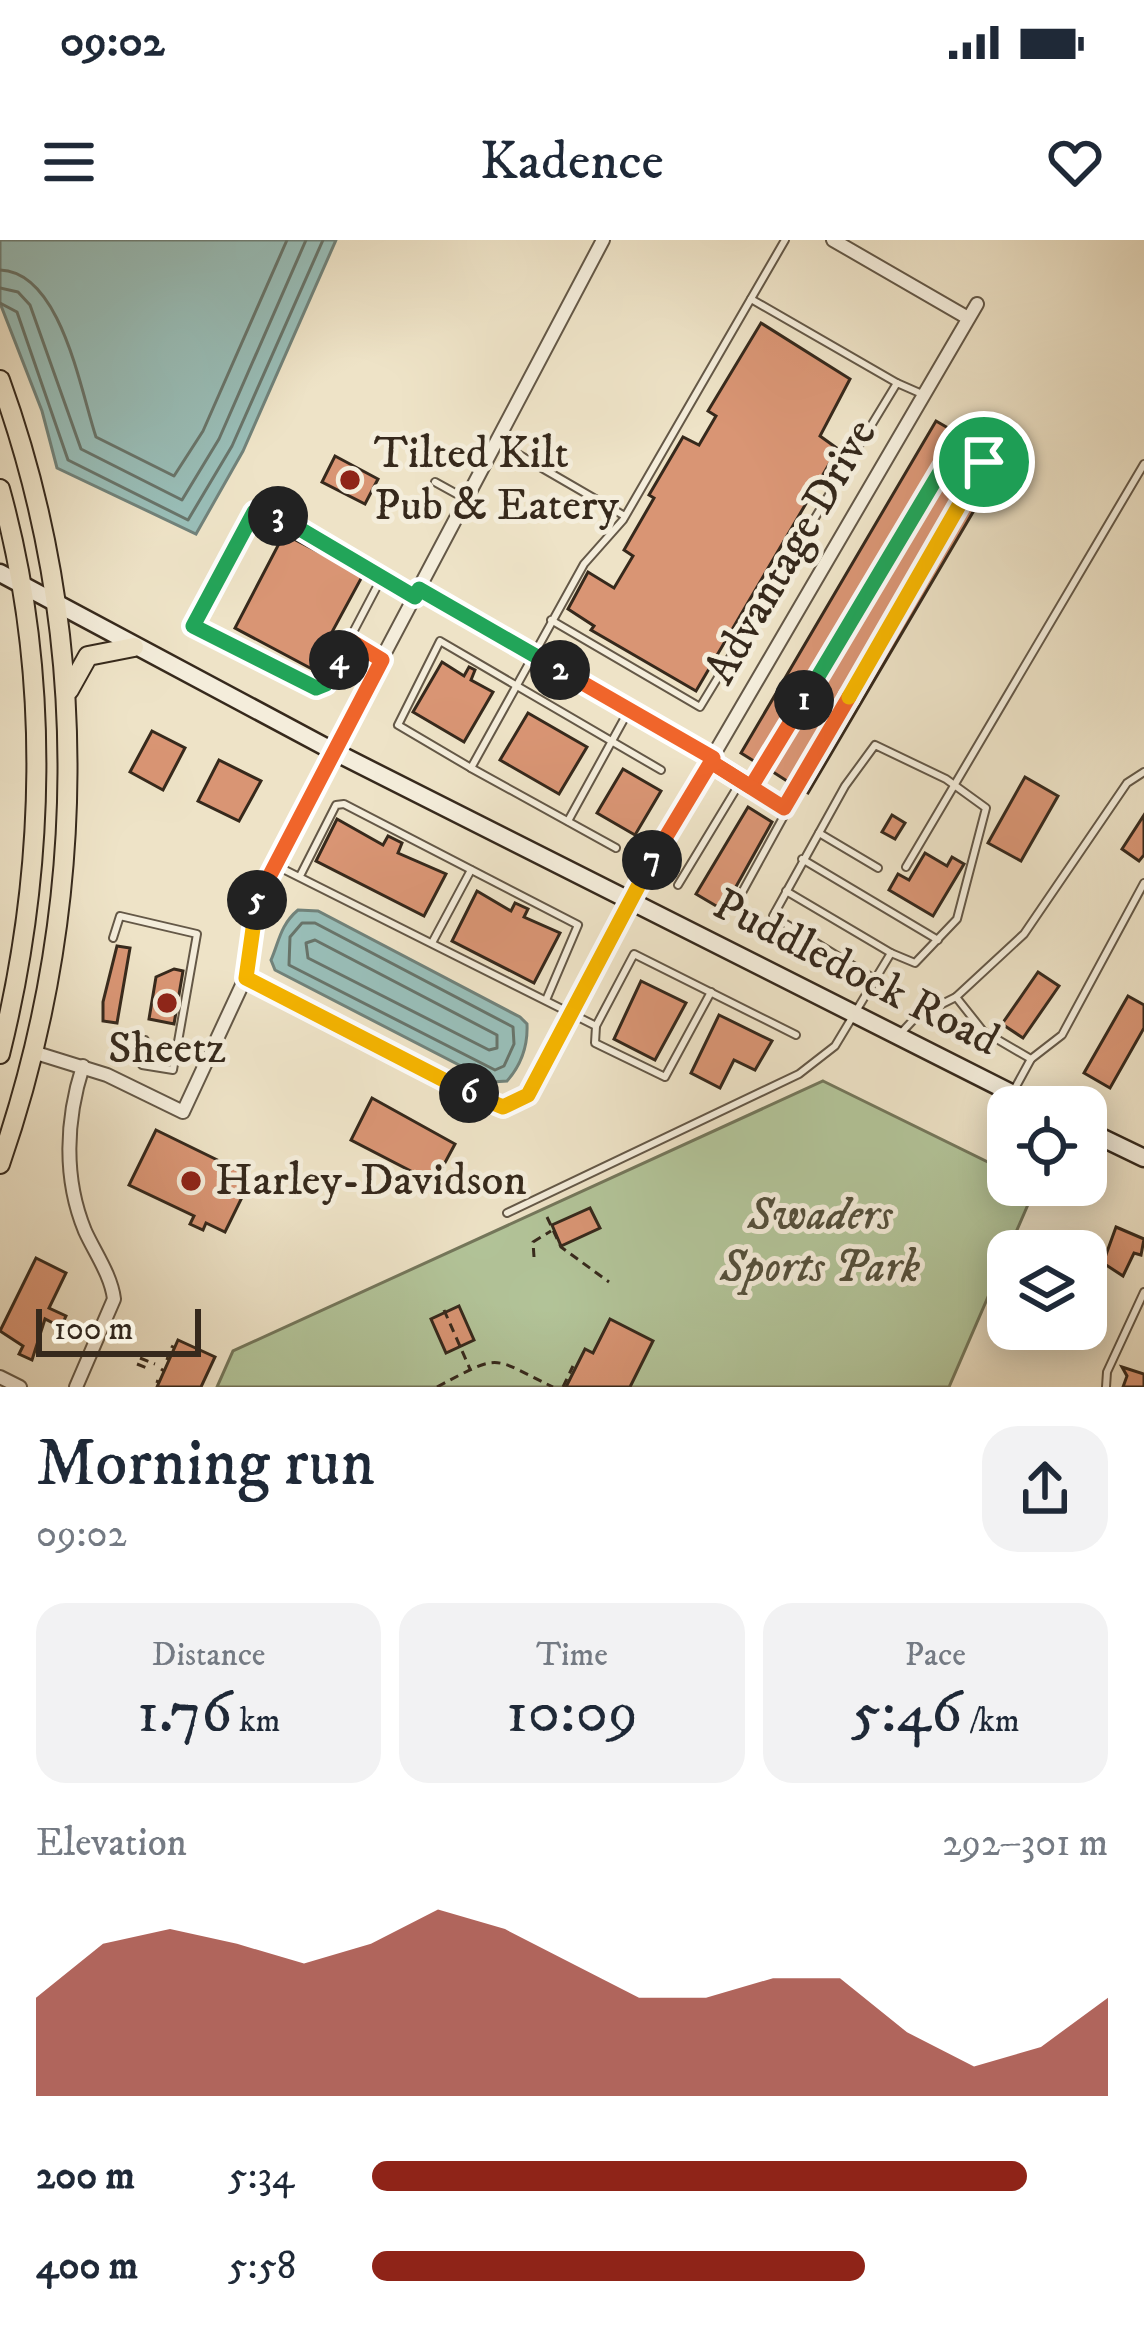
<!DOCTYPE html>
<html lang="en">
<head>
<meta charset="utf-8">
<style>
	:root { --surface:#fff; --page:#f2f2f3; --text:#1f2937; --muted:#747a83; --accent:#8f2418 }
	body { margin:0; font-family:"IM FELL DW Pica",serif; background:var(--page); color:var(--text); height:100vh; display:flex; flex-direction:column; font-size:45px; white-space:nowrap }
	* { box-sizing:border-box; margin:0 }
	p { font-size:39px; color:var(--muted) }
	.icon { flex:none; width:66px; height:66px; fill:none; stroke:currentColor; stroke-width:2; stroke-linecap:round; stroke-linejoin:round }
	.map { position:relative; height:1147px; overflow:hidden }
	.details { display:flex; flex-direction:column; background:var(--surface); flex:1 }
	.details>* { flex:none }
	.buttons { position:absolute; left:987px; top:846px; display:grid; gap:24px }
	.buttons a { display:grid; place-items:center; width:120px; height:120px; border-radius:24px; background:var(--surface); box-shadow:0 6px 30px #0003; font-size:60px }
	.scale { position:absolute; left:36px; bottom:30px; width:165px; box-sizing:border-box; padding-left:12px; border:6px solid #36291c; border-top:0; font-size:33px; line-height:42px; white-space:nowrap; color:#36291c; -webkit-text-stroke:9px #f4eddb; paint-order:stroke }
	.pin { position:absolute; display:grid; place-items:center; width:102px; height:102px; color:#fff; margin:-51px; border:6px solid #fff; border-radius:50%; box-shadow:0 3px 12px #0007 }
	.km { position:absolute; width:60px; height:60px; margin:-30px; border-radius:50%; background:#222; color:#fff; font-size:33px; line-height:60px; text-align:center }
	.round { display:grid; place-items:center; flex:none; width:126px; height:126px; border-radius:36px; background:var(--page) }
	.headline { display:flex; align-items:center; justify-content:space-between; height:204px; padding:0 36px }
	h1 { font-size:66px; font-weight:600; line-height:90px }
	.stats { display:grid; grid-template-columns:repeat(3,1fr); gap:18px; height:204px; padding:12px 36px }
	.stats div { display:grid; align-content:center; border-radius:30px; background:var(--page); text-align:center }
	.stats b { font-size:60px; font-weight:600 }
	.stats small { font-size:33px; font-weight:400 }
	.stats p { font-size:33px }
	.chart { height:336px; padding:24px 36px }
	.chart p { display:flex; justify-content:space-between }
	.chart svg { width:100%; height:216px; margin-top:12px; fill:var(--accent); opacity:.7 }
	ul { padding:0 36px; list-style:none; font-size:39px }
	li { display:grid; grid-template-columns:192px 144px 1fr; align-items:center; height:90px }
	li i { height:30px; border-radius:15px; background:var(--accent) }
	.status { display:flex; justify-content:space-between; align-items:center; height:84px; padding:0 60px; background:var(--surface); direction:ltr }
	.status svg { height:33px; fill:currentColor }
	header { display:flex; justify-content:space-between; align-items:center; height:156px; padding:0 36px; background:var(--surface); font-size:54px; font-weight:600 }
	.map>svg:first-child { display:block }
	.green { fill:#b3c59a; stroke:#74775b; stroke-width:3 }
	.water { fill:#99beb8; stroke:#71827a; stroke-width:3 }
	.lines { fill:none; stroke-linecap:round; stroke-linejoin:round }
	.shore { stroke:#68746a; stroke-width:3 }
	.building { fill:#d99574; stroke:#36291c; stroke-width:3 }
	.lane-casing { stroke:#645847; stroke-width:10 }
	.street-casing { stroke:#645847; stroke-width:16 }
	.secondary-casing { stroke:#36291c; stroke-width:21 }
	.primary-casing { stroke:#36291c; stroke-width:22 }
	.path { stroke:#36291c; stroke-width:3; stroke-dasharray:9 6; stroke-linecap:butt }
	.lane { stroke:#f4eddb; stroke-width:6 }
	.street { stroke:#f4eddb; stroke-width:12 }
	.secondary { stroke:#f4eddb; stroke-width:16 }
	.primary { stroke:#eee3c7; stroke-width:18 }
	.split-1-casing { stroke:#fff; stroke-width:24 }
	.split-2-casing { stroke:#fff; stroke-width:24 }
	.split-3-casing { stroke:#fff; stroke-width:24 }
	.split-4-casing { stroke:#fff; stroke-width:24 }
	.split-5-casing { stroke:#fff; stroke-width:24 }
	.split-6-casing { stroke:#fff; stroke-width:24 }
	.split-7-casing { stroke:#fff; stroke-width:24 }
	.split-8-casing { stroke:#fff; stroke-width:24 }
	.split-9-casing { stroke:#fff; stroke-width:24 }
	.split-1 { stroke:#22a559; stroke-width:15 }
	.split-2 { stroke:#f0652b; stroke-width:15 }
	.split-3 { stroke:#22a559; stroke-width:15 }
	.split-4 { stroke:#22a559; stroke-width:15 }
	.split-5 { stroke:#f0652b; stroke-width:15 }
	.split-6 { stroke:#f5b400; stroke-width:15 }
	.split-7 { stroke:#f5b400; stroke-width:15 }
	.split-8 { stroke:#f0652b; stroke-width:15 }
	.split-9 { stroke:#f5b400; stroke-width:15 }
	.poi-dot { fill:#8f2418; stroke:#f4eddb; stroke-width:4.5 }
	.labels { text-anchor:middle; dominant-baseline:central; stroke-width:10; stroke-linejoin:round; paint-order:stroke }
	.poi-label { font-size:45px; fill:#36291c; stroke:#f4eddb; text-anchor:start }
	.street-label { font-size:45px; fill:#36291c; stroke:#f4eddb }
	.park-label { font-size:45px; font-style:italic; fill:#55503c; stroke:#f4eddb }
</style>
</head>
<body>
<div class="status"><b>09:02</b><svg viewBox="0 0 49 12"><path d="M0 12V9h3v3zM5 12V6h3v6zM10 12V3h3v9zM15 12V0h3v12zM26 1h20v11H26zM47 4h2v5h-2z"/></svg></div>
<header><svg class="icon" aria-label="menu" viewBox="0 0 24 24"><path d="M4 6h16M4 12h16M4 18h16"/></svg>Kadence<svg class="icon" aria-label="heart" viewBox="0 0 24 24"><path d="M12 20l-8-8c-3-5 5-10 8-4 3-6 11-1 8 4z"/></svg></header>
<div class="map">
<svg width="1144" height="1147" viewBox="0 0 1144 1147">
	<rect width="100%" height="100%" fill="#eee3c7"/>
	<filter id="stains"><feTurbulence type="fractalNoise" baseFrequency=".00167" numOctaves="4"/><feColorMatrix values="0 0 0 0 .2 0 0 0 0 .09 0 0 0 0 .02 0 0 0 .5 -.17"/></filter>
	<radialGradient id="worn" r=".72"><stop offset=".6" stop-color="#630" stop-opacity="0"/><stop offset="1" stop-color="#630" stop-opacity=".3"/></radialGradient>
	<!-- green -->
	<polygon class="green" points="823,841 1008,932 1008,945 1036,946 949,1147 217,1147 233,1111"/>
	<!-- water -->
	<g class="water">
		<polygon points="0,0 336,0 243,211 196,294 57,228 42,171 0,63"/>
		<path d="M298 670 318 671 520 777 527 784C528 806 521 825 507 841L492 842 275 730 271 720C279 702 280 685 298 670Z"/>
	</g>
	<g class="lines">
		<!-- shore -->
		<g class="shore">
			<path d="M0 30C61 32 80 149 96 197L174 236 203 191 287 0"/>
			<polyline points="0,48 18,52 30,65 81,209 182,260 219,199 306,0"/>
			<polyline points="0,63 17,72 68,220 188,280 232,206 323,0"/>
			<polygon points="302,683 315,683 513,787 514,804 504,826 495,830 289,725 290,697"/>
			<polygon points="315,700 497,795 497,808 489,810 308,718 306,703"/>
		</g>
	</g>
	<!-- building -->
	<g class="building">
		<polygon points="761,83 850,139 820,196 838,209 696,451 591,390 594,386 568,369 588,332 614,348 633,316 624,310 654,258 649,255 683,197 699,205 716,176 708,171"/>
		<polygon points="936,181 955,192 757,523 741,513"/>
		<polygon points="958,215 974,230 790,543 770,530"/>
		<polygon points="335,216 378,239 365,264 322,242"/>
		<polygon points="990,230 996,233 808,553 803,550"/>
		<polygon points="284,294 363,335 312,429 235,388"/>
		<polygon points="442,422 464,436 469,427 475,430 471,440 493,452 464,502 413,472"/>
		<polygon points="528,473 587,507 559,554 500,520"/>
		<polygon points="152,491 185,508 163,550 130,532"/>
		<polygon points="219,520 261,541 239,581 198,561"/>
		<polygon points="623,529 661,551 635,595 597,573"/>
		<polygon points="1025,537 1058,556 1021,621 988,603"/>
		<polygon points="748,567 772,582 723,670 696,654"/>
		<polygon points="892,575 905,583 895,599 882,592"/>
		<polygon points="1144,575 1144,615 1139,621 1122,609"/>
		<polygon points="337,579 383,605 388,596 402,603 398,613 446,634 424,676 316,621"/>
		<polygon points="925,613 947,626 952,617 964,624 933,676 889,650 898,634 909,640"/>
		<polygon points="477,651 511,671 515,663 528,669 524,677 560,693 534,743 452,701"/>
		<polygon points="117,706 130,708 117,783 103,781 103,762"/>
		<polygon points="174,729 183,731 174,784 149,779 156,737"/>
		<polygon points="1038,732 1059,746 1023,798 1002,784"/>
		<polygon points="641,741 686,763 655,820 614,799"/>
		<polygon points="1128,756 1144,765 1144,788 1110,848 1084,833"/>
		<polygon points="719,775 772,801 755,830 734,820 720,848 691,833"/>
		<polygon points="372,858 455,904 434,943 351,900"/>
		<polygon points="156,890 252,937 225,992 206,983 203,990 190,984 194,976 129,945"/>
		<polygon points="590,968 600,988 561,1006 552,985"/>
		<polygon points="1116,987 1144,999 1141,1015 1134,1013 1123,1036 1103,1023"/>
		<polygon points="36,1018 66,1033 49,1068 66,1076 61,1087 45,1079 32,1120 19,1114 23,1106 0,1091"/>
		<polygon points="459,1066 474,1100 446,1113 431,1079"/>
		<polygon points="610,1079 653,1101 630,1147 566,1147 585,1109 593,1113"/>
		<polygon points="178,1100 215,1117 201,1147 157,1147"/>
		<polygon points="1122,1127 1144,1134 1144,1147 1123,1147 1127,1136"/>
	</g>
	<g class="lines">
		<defs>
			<g id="lane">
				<polyline points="751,59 897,143"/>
				<polyline points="497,202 623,275"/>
				<polyline points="435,242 464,258"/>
				<polyline points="419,349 710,516"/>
				<polyline points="551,380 700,467 897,143 922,154"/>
				<polyline points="349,400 326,444 316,448 193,386 254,272 262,270 382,337"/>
				<polyline points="379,418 349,400 382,337 412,355"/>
				<polyline points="471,528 398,485 440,401 661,530"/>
				<polyline points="751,547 955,205 984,222 981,233 784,568"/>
				<polyline points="568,581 629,470"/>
				<polyline points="819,593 878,628"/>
				<polyline points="616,608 471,528 584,324 623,280 785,0"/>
				<polyline points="802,619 938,700"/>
				<polyline points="275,625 596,786 595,803 665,837 711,752"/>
				<polyline points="906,627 1144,224"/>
				<polyline points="301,634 336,565 344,564 578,685 546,760"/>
				<polyline points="678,645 741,541 711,522"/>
				<polyline points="734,667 785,574 741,541"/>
				<polyline points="113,698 120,676 197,694 173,830 142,825 145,800"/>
				<polyline points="433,701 471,630"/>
				<polyline points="876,740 773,676 845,546 875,505 946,539 986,568 957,679 915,723 891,713"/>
				<polyline points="956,757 983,791 1031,819"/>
				<polyline points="596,786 634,714 796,795"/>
				<polyline points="901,793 916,777 956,757 1024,694 1127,543 1144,532"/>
				<polyline points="1014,850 1031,819 1062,795 1144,643"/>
				<polyline points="507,973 799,834 835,806 891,713 786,651"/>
				<polyline points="1106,1147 1107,1132 1144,1052"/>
			</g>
			<g id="street">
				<polyline points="833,0 968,78"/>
				<polyline points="246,738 484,861 503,867 528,855 630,658 977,64"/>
				<polyline points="33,812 107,835 183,872 249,730 253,671 268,634 603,0"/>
				<polyline points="0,1137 20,1147"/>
				<path d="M76 1147 114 1059C111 1035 95 1013 85 991 63 938 66 879 83 826"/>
			</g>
			<g id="secondary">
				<polyline points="0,333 333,511 1039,867"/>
				<polyline points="1086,890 1144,918"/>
			</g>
			<g id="primary">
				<path d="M0 140C92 394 88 670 0 924"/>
				<path d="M0 249C51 432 46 630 0 814"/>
				<polyline points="69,450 88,416 134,407"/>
			</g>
		</defs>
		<!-- lane casing -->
		<use href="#lane" class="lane-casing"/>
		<!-- street casing -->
		<use href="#street" class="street-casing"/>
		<!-- secondary casing -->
		<use href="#secondary" class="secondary-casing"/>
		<!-- primary casing -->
		<use href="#primary" class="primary-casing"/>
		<!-- path -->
		<g class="path">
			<polyline points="547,977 561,1007 609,1042"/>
			<polyline points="534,1017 533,1002 551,991"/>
			<polyline points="444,1070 470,1129"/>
			<polyline points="171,1106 175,1108"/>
			<polyline points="140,1118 155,1124"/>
			<polyline points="166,1118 169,1119"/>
			<polyline points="137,1124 147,1128"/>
			<polyline points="161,1129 164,1131"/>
			<polyline points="156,1141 159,1142"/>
			<path d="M437 1147C503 1112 490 1117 553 1147"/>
			<polyline points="563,1147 573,1126"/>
		</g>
		<!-- lane -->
		<use href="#lane" class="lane"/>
		<!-- street -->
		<use href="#street" class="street"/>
		<!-- secondary -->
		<use href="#secondary" class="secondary"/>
		<!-- primary -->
		<use href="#primary" class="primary"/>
	</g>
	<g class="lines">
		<defs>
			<polyline id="split-1" points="804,460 956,205 984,222"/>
			<polyline id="split-2" points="560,430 713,518 711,522 751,547 804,460"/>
			<polyline id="split-3" points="278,276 415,357 419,349 560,430"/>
			<polyline id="split-4" points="278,276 254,272 193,386 316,448 326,444 339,420"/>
			<polyline id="split-5" points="257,660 382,420 349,400 339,420"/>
			<polyline id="split-6" points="257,660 246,738 469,853"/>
			<polyline id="split-7" points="469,853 503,867 528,855 652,620"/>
			<polyline id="split-8" points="652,620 711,522 784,568 849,457"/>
			<polyline id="split-9" points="849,457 984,222"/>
		</defs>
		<!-- split-1 casing -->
		<use href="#split-1" class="split-1-casing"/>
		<!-- split-2 casing -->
		<use href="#split-2" class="split-2-casing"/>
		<!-- split-3 casing -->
		<use href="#split-3" class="split-3-casing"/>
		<!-- split-4 casing -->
		<use href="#split-4" class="split-4-casing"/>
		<!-- split-5 casing -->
		<use href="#split-5" class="split-5-casing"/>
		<!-- split-6 casing -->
		<use href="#split-6" class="split-6-casing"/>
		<!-- split-7 casing -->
		<use href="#split-7" class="split-7-casing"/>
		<!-- split-8 casing -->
		<use href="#split-8" class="split-8-casing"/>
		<!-- split-9 casing -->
		<use href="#split-9" class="split-9-casing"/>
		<!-- split-1 -->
		<use href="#split-1" class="split-1"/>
		<!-- split-2 -->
		<use href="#split-2" class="split-2"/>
		<!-- split-3 -->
		<use href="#split-3" class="split-3"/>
		<!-- split-4 -->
		<use href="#split-4" class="split-4"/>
		<!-- split-5 -->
		<use href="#split-5" class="split-5"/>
		<!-- split-6 -->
		<use href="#split-6" class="split-6"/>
		<!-- split-7 -->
		<use href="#split-7" class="split-7"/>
		<!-- split-8 -->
		<use href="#split-8" class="split-8"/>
		<!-- split-9 -->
		<use href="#split-9" class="split-9"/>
	</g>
	<!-- markers -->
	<g class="poi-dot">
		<circle cx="350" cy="240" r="12"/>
		<circle cx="167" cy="763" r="12"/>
		<circle cx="191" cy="941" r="12"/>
	</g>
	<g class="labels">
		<!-- poi labels -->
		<g class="poi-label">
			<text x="374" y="214">Tilted Kilt<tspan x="374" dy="52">Pub &amp; Eatery</tspan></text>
			<text x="167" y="809" text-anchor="middle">Sheetz</text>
			<text x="215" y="941">Harley-Davidson</text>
		</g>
		<!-- street labels -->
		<g class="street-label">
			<text transform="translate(791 312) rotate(-60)">Advantage Drive</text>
			<text transform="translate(856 733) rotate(27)">Puddledock Road</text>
		</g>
		<!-- park labels -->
		<g class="park-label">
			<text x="820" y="976">Swaders<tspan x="820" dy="52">Sports Park</tspan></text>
		</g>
	</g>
	<rect width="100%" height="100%" filter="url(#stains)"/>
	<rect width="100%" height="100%" fill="url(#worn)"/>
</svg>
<div class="buttons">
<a><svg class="icon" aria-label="locate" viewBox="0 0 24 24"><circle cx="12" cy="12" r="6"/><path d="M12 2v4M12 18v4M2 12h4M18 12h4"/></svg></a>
<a><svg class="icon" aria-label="layers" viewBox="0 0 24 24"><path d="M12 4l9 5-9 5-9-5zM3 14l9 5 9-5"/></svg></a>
</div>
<div class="scale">100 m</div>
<div class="pin" style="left:984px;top:222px;background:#1e9e55"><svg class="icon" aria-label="arrive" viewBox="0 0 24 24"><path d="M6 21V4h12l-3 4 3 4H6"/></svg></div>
<b class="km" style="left:804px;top:460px">1</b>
<b class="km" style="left:560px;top:430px">2</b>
<b class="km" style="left:278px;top:276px">3</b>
<b class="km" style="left:339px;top:420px">4</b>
<b class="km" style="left:257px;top:660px">5</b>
<b class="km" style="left:469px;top:853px">6</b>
<b class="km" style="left:652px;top:620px">7</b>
</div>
<section class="details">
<div class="headline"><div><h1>Morning run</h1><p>09:02</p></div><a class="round"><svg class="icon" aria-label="share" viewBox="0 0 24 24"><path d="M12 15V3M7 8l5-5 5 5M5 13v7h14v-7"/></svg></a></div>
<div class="stats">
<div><p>Distance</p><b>1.76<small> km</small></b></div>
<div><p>Time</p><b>10:09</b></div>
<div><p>Pace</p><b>5:46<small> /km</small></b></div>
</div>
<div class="chart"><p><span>Elevation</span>292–301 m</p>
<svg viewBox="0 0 160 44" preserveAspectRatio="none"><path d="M0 44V24L10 13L20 10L30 13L40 17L50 13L60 6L70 10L80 17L90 24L100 24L110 20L120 20L130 31L140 38L150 34L160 24V44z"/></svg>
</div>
<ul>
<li><b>200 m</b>5:34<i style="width:89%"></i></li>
<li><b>400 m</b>5:58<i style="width:67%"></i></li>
</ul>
</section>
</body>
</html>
